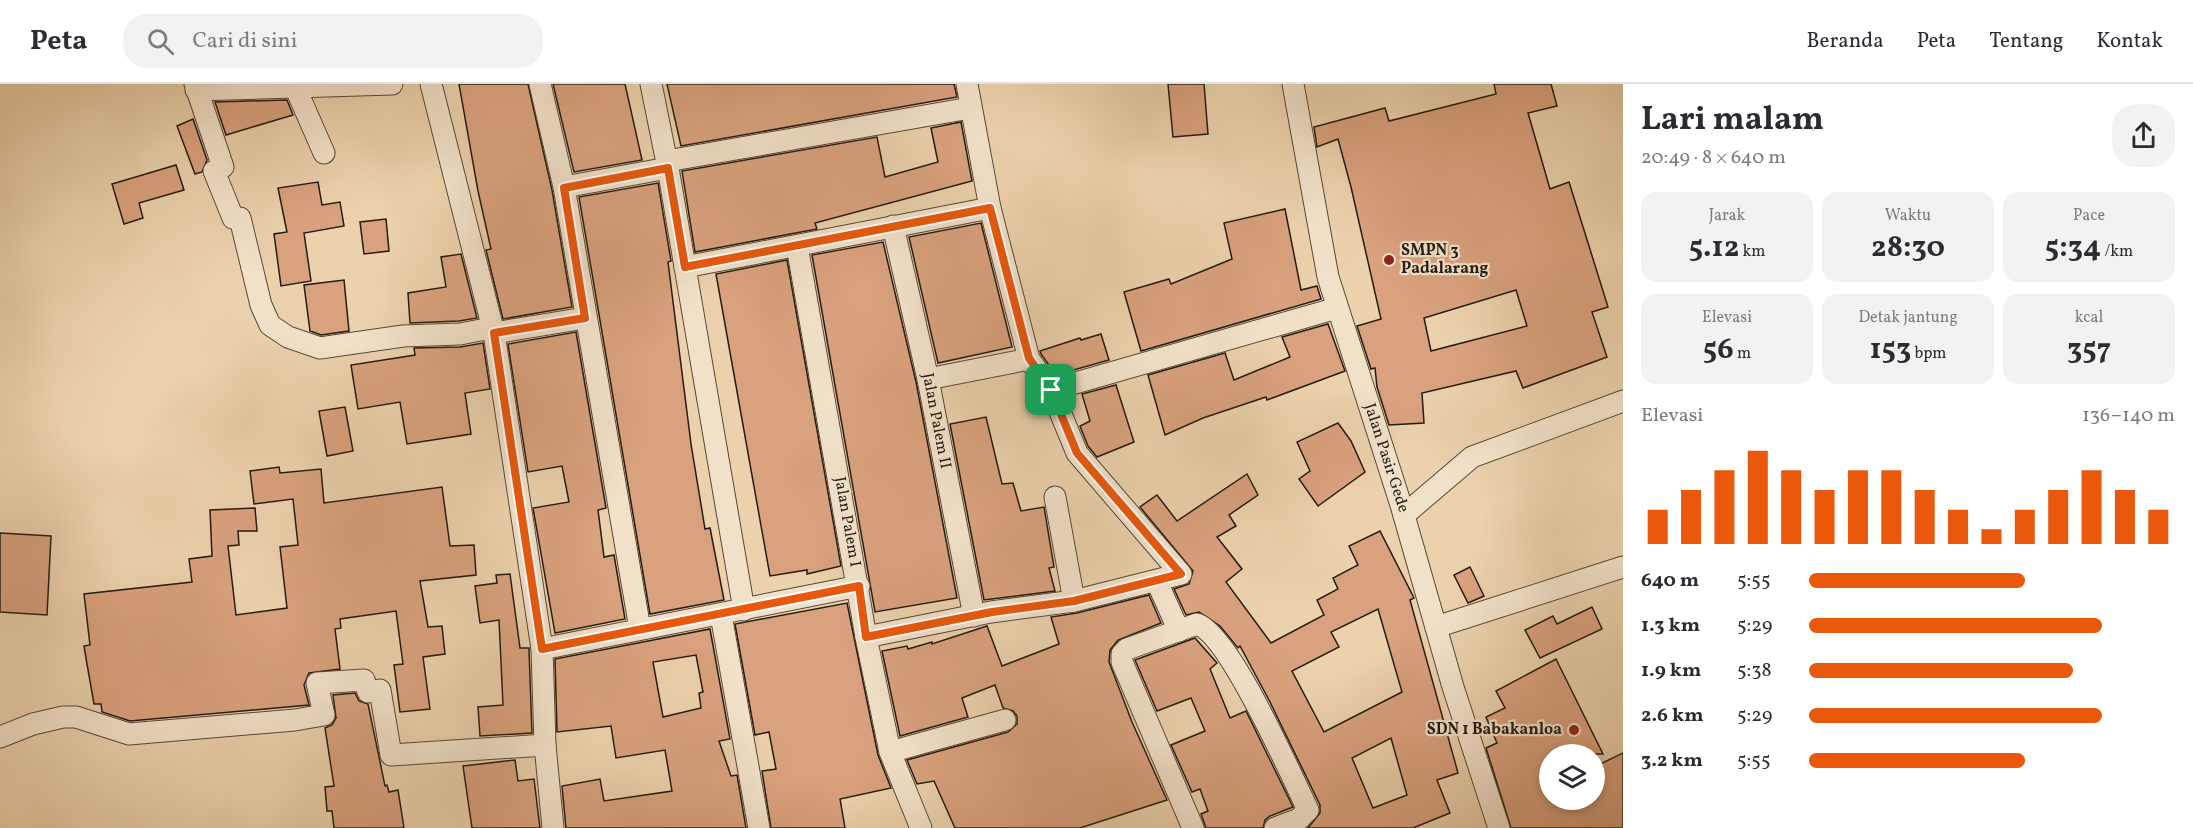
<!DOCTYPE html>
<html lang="id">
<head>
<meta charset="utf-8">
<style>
	:root { --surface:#fff; --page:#f2f2f3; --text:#2b2b33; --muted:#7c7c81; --line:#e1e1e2; --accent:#ea580c }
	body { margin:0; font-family:Vollkorn,serif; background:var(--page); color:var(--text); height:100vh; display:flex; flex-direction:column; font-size:22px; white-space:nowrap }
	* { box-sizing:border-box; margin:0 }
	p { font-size:20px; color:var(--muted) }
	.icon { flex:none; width:33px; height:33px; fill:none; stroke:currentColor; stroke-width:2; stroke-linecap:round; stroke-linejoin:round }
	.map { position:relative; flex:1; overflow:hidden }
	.panel { display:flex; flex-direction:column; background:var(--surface); width:570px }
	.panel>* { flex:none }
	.tools { position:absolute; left:1539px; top:660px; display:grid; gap:12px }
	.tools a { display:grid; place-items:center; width:66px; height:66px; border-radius:50%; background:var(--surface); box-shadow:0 3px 9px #0003; font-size:30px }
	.pin { position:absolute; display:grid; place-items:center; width:51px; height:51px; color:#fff; margin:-26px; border-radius:12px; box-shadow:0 3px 9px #0006 }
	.round { display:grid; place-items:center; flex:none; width:63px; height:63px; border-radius:24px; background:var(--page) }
	.overview { display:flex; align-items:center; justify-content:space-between; height:102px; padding:0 18px }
	h1 { font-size:33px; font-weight:700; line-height:45px }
	.metrics { display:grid; grid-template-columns:repeat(3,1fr); gap:9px; height:102px; padding:6px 18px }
	.metrics div { display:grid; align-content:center; border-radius:15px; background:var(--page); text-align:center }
	.metrics b { font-size:30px; font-weight:700 }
	.metrics small { font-size:16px; font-weight:400 }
	.metrics p { font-size:16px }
	.chart { height:168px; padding:12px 18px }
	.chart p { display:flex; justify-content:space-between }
	.chart svg { width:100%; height:108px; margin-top:6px; stroke:var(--accent); stroke-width:6 }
	ul { padding:0 18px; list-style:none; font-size:20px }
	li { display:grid; grid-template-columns:96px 72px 1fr; align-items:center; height:45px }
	li i { height:15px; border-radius:8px; background:var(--accent) }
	header { display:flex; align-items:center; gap:36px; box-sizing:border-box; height:84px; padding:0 30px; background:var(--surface); border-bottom:2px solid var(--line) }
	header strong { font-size:28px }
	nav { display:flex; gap:33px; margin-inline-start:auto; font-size:21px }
	.search { width:420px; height:54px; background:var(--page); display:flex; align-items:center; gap:15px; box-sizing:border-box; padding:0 21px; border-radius:24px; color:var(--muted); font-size:22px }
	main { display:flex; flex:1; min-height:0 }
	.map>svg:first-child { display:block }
	.building { fill:#d9a17d; stroke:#241b12; stroke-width:1.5; fill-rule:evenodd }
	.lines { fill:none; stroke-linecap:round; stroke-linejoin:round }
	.street-casing { stroke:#564838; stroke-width:23 }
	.street { stroke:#f2e1c9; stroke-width:21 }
	.route-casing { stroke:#fff; stroke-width:12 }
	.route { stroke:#ea580c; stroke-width:8 }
	.poi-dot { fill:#8f2418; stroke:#f2e1c9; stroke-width:2 }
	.labels { text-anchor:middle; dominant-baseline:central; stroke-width:4.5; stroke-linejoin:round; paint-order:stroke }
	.poi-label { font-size:16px; font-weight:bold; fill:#241b12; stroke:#f2e1c9; text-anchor:start }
	.street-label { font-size:16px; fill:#241b12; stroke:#f2e1c9 }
</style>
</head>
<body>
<header>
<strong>Peta</strong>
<div class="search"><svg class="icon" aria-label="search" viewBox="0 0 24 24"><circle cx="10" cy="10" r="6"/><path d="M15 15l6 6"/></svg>Cari di sini</div>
<nav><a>Beranda</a><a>Peta</a><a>Tentang</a><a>Kontak</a></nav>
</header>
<main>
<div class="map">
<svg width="1623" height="744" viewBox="0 0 1623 744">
	<rect width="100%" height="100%" fill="#ebd1ac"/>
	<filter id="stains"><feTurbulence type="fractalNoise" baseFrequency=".00333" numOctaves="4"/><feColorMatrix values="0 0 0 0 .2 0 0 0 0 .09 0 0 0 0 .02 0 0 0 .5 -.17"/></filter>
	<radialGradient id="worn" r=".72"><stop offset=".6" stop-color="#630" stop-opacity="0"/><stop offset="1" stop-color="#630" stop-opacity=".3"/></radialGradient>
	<!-- building -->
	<g class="building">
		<polygon points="459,0 528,0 552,106 572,223 503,235 486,166 491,165 478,107"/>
		<polygon points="553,0 625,0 642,76 574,88"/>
		<polygon points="667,0 954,0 957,13 681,62"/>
		<polygon points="1168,0 1204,0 1208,50 1173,53"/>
		<path d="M1494 0H1551L1557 22 1528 29 1550 105 1569 98 1608 223 1592 228 1607 273 1523 304 1516 287 1422 309 1424 339 1389 341 1377 303 1375 284 1371 285 1357 242 1381 235 1351 103 1338 55 1317 63 1314 43 1385 24 1389 37 1496 10ZM1516 206 1527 242 1431 267 1424 234Z"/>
		<polygon points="287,16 293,31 226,51 215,18"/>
		<polygon points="193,35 207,76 202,88 195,90 177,42"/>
		<polygon points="961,38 972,97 815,139 817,145 695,168 682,87 877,53 885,93 938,78 931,44"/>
		<polygon points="176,81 184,106 139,119 143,134 124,140 112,100"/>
		<polygon points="318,98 322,121 340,118 344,142 304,149 311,197 281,202 274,150 287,148 278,104"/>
		<polygon points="658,99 671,177 668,178 691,360 705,445 710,444 724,516 650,530 579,113"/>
		<polygon points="1285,125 1301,206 1317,202 1321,215 1141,267 1124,208 1169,195 1171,200 1232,175 1224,139"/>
		<polygon points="386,135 389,167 364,170 360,138"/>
		<polygon points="981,139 1012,263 938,279 909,153"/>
		<polygon points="883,158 916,298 957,514 875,528 812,171"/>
		<polygon points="461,170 477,234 459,237 410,239 408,209 446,203 441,173"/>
		<polygon points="787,176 841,482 807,490 807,486 770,492 716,190"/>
		<polygon points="344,196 349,247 321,251 310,247 304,201"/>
		<polygon points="1328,240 1345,287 1267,316 1266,313 1203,334 1165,351 1148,291 1225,269 1234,296 1290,273 1282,253"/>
		<polygon points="576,248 606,424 598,426 604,473 614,471 625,535 555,549 533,424 569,418 562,382 528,388 508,260"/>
		<polygon points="1101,250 1109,276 1056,291 1041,270 1040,267 1080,254 1081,256"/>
		<polygon points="483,259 490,305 465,309 471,350 407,360 400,318 358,325 351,281 415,271 414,264 460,263"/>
		<polygon points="1116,301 1134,358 1097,373 1088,362 1080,342 1090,337 1082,310"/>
		<polygon points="345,323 353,367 327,372 319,327"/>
		<polygon points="986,333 1002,400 1013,399 1021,427 1044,423 1054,483 1049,484 1055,507 984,516 950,340"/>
		<polygon points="1338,339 1351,357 1365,388 1318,422 1299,395 1310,387 1297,358"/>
		<polygon points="279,383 280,389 321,385 324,419 442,403 450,462 474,461 476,491 420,497 428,543 442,542 445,570 423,573 430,625 400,628 394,581 403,580 396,527 340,535 341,544 335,545 340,585 309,589 304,601 309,621 130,637 102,628 101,620 94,620 87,580 84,562 90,561 84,510 192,498 189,475 212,472 210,426 255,424 257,447 238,447 239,461 228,462 236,531 287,524 280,463 298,461 293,415 254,420 250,387"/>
		<path d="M1247 390 1258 411 1229 431 1236 442 1217 453 1242 485 1226 498 1271 559 1324 531 1317 516 1338 505 1333 494 1358 481 1349 462 1380 447 1414 514 1410 516 1458 689 1437 696 1450 729 1413 744H1308L1320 729V721L1270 618 1240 562 1238 564 1220 542 1199 528 1186 531 1174 505 1189 500 1193 487 1140 423 1157 411 1177 437ZM1378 525 1402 608 1324 648 1292 587 1339 563 1331 548ZM1391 654 1407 711 1373 724 1352 674Z"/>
		<polygon points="0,449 51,452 47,531 0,528"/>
		<polygon points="1470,483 1484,512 1468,519 1454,491"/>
		<polygon points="510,490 520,564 529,564 529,566 532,649 480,652 478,623 503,621 499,536 480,539 475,502 497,499 496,491"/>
		<polygon points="1149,511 1161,539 1118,556 1110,566 1109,578 1132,638 1167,716 1080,744 955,744 934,697 917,700 907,676 1008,648 1017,640 1017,632 1013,627 1003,624 995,601 962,614 968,633 900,652 882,567 907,562 908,565 932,558 932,560 987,542 1002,582 1059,560 1051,533 1077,529"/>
		<polygon points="847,519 878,671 891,704 840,715 845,744 771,744 762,687 776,685 769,648 755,651 735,540"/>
		<polygon points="1592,523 1602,545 1540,574 1525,546 1553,532 1557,540"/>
		<path d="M710 545 730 655 719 657 731 692 737 691 746 744H566L562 702 600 695 604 717 672 707 665 666 616 674 611 642 557 648 555 575ZM696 571 703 608 699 609 701 624 663 633 653 578Z"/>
		<polygon points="1195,554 1217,579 1210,585 1230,634 1246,627 1293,723 1270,732 1265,736 1263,744 1206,744 1201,730 1208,727 1200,705 1192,708 1171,661 1205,647 1191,614 1157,627 1135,576"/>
		<polygon points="1556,575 1603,670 1550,670 1550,716 1594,716 1594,683 1623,669 1623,744 1511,744 1486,664 1497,659 1486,633 1505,624 1496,607"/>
		<polygon points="355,609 359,617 368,620 385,702 387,701 389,708 398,706 404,744 334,744 332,727 327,727 325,703 334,702 325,644 332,641 336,634 333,611"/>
		<polygon points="515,676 518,697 534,695 540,744 472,744 463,682"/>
	</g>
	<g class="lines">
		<defs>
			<g id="street">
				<polyline points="195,0 223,83 214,87 233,134 240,134 261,221 270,241 288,253 320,264 403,252 460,250 486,245 494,249 585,234"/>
				<polyline points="431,0 494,249 542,565 545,661 553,744"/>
				<polyline points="540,0 564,103 640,545"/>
				<polyline points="651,0 668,84 744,526"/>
				<polyline points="1293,0 1328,193 1401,421 1453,603 1499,744"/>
				<polyline points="296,5 324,69"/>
				<polyline points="196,6 392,0"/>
				<polyline points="667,77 970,24"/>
				<polyline points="564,103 668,84"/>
				<polyline points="893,142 928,295 974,532"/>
				<polyline points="797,162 866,553 890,668 921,744"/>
				<polyline points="685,183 990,124"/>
				<polyline points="928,295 1029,275"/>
				<polyline points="1051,306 1337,224"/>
				<polyline points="1055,413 1074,517"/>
				<polyline points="1404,431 1472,373 1623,317"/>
				<polyline points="1157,498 1179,547"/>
				<polyline points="721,531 759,744"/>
				<polyline points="1436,543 1623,483"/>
				<polyline points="866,553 991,528 1074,517 1181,490 1077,369 1051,306 1029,275 990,124 967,0"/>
				<polyline points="542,565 859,502"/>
				<polyline points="0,653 33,640 63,633 76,633 129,650 295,636 324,631 317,599 364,596 368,608 380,606 391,671 545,661"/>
				<polyline points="890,668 1005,636"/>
				<path d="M1193 744 1122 578V570L1127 565 1197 540C1230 551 1291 691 1308 726L1299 735 1275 744"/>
			</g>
		</defs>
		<!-- street casing -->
		<use href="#street" class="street-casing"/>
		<!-- street -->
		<use href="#street" class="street"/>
	</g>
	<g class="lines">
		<defs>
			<polygon id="route" points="668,84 685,183 990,124 1029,274 1051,306 1077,369 1181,490 1074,517 992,528 866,553 859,502 542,565 494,249 585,234 564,104"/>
		</defs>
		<!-- route casing -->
		<use href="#route" class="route-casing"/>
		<!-- route -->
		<use href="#route" class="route"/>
	</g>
	<!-- markers -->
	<g class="poi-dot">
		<circle cx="1389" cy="176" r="6"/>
		<circle cx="1574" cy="646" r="6"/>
	</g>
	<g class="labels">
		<!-- poi labels -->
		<g class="poi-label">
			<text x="1401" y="167">SMPN 3<tspan x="1401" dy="18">Padalarang</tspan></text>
			<text x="1562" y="646" text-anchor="end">SDN 1 Babakanloa</text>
		</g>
		<!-- street labels -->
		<g class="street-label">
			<text transform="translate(936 337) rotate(79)">Jalan Palem II</text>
			<text transform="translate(1386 374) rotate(72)">Jalan Pasir Gede</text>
			<text transform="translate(847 438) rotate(80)">Jalan Palem I</text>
		</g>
	</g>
	<rect width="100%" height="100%" filter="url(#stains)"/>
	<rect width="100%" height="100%" fill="url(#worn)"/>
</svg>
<div class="tools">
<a><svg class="icon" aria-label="layers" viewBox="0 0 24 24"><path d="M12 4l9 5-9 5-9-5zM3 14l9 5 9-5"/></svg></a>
</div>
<div class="pin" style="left:1051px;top:306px;background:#1e9e55"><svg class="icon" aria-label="arrive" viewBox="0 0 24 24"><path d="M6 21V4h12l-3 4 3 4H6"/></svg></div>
</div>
<section class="panel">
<div class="overview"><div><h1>Lari malam</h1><p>20:49 · 8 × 640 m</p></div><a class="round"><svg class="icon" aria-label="share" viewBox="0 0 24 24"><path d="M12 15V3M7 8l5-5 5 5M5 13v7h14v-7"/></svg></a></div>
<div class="metrics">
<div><p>Jarak</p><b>5.12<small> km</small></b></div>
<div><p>Waktu</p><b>28:30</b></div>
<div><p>Pace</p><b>5:34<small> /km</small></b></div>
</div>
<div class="metrics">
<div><p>Elevasi</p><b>56<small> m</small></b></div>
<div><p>Detak jantung</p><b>153<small> bpm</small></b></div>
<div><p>kcal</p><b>357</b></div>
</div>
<div class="chart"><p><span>Elevasi</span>136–140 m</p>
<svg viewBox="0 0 160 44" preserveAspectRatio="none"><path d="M5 44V30M15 44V22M25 44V14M35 44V6M45 44V14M55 44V22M65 44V14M75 44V14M85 44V22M95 44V30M105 44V38M115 44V30M125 44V22M135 44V14M145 44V22M155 44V30"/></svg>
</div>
<ul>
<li><b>640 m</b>5:55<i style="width:59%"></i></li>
<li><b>1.3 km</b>5:29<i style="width:80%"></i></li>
<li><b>1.9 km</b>5:38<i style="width:72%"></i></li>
<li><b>2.6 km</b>5:29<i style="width:80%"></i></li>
<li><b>3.2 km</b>5:55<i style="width:59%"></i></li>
</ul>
</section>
</main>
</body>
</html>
